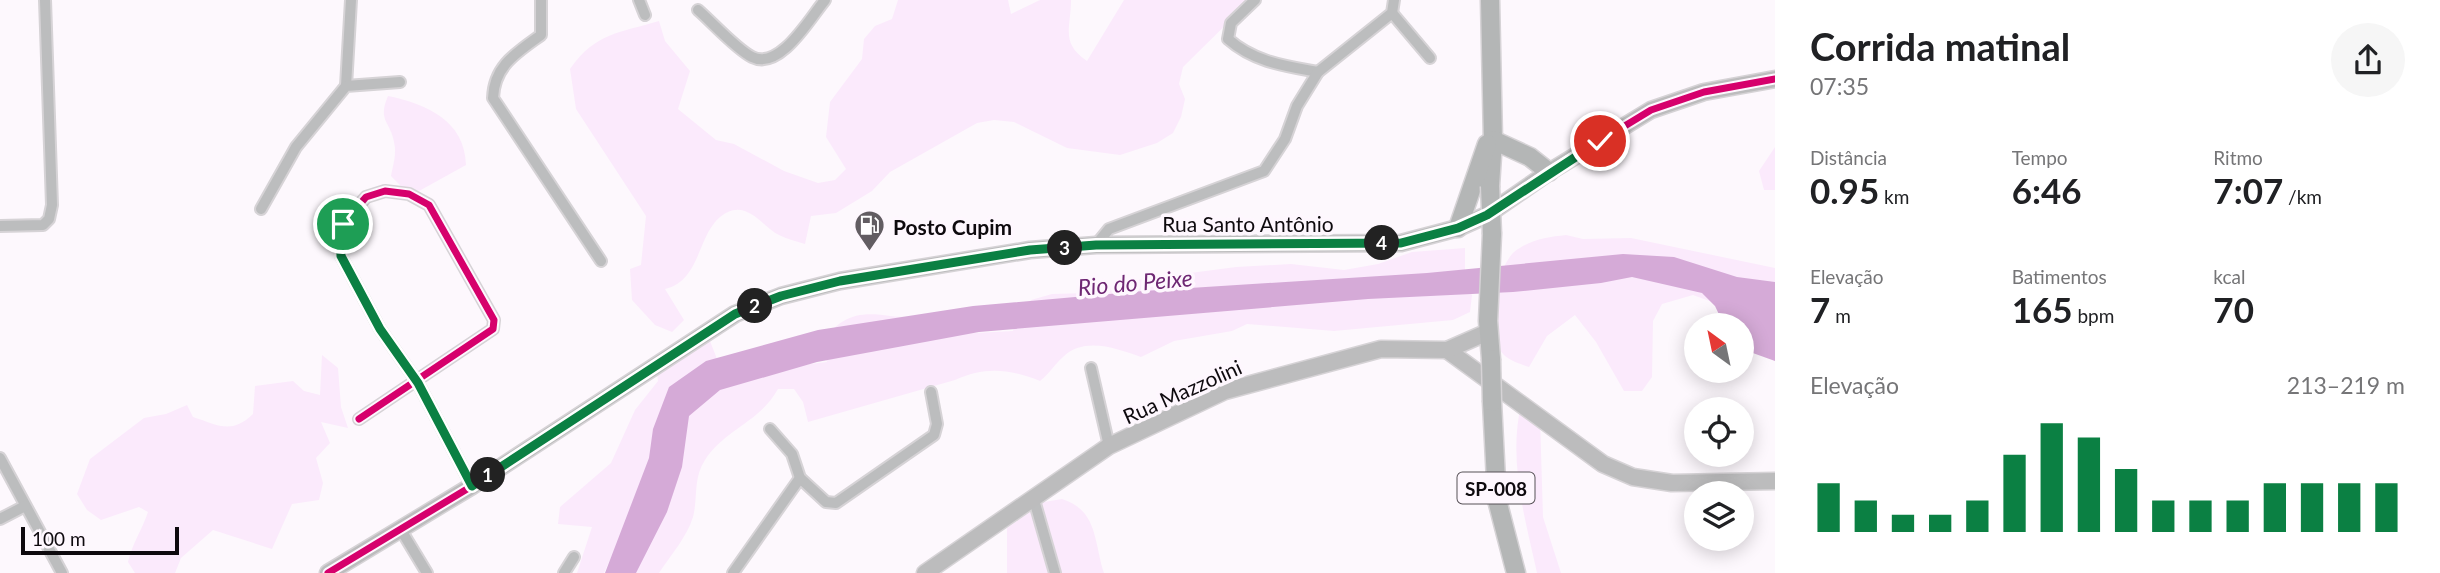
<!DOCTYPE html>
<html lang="pt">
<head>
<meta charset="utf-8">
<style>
	:root { --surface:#fff; --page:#f6f6f6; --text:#202124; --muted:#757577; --accent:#0b8043 }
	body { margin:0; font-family:Lato,sans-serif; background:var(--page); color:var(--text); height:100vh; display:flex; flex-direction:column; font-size:26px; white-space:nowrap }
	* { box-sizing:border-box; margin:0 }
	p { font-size:23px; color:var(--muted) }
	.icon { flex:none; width:38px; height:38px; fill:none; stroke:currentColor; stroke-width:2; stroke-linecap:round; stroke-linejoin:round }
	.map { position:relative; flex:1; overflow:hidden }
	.side { display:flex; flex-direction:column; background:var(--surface); width:665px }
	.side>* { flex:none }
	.needle { width:46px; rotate:327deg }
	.tools { position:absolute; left:1684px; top:313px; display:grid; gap:14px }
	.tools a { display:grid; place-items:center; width:70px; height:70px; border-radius:50%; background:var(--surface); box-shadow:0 4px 18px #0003; font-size:35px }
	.scale { position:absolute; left:21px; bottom:18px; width:158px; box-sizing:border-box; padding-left:7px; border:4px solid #0e0a0e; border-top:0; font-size:19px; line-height:24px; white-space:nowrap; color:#0e0a0e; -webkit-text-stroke:5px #fef7fe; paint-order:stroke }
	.pin { position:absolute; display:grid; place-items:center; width:60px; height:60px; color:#fff; margin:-30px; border:4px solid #fff; border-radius:50%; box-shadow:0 2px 7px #0007 }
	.km { position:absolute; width:35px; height:35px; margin:-18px; border-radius:50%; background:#222; color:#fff; font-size:19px; line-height:35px; text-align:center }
	.round { display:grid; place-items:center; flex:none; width:74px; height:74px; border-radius:37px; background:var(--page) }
	.overview { display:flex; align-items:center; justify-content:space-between; height:119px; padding:0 35px }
	h1 { font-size:38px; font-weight:700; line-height:52px }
	.figures { display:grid; grid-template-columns:repeat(3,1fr); gap:10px; height:119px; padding:7px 35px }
	.figures div { display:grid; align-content:center }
	.figures b { font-size:35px; font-weight:700 }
	.figures small { font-size:19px; font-weight:400 }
	.figures p { font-size:19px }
	.chart { height:196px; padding:14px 35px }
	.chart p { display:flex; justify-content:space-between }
	.chart svg { width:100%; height:126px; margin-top:7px; stroke:var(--accent); stroke-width:6 }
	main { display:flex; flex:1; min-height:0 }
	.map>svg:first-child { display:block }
	.green { fill:#fbeafc }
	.water { fill:#d5aad7 }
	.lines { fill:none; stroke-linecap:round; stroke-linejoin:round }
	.street-casing { stroke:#d6d3d6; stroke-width:14 }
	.secondary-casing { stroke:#d6d3d6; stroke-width:19 }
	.primary-casing { stroke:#d6d3d6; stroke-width:21 }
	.street { stroke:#bcbdbe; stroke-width:10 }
	.secondary { stroke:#bcbcbd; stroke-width:16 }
	.primary { stroke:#b4b6b6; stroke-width:18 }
	.primary-bridge-casing { stroke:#d6d3d6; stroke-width:21; stroke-linecap:butt }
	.primary-bridge { stroke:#b4b6b6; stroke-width:18 }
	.cycleway-casing { stroke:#fef7fe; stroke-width:11 }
	.cycleway { stroke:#d6006c; stroke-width:7 }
	.route-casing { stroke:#fff; stroke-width:14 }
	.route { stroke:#0b8043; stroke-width:9 }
	.labels { text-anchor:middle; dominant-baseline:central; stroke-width:7; stroke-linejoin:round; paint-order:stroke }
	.shield { fill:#fef7fe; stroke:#565156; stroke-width:2 }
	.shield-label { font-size:19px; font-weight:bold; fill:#0e0a0e }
	.street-label { font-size:21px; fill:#0e0a0e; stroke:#fef7fe }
	.poi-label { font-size:21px; font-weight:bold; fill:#0e0a0e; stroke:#fef7fe; text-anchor:start }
	.water-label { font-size:23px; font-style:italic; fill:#6e2773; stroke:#fef7fe }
</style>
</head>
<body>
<main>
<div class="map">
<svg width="1775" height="573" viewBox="0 0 1775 573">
	<rect width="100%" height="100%" fill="#fdf8fd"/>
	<!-- green -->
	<g class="green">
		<path d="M898 0H1008L1011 14 1040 0H1071C1071 29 1060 42 1087 61L1124 0H1251L1183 67 1179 84 1185 99 1181 117 1173 133 1157 143 1120 155 1067 148 1014 122 994 120 977 123 890 172 872 191 836 213 811 216 805 244C796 241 787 239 779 235 764 228 749 202 728 212 696 227 704 280 665 289L684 320 672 332 655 325 632 300 630 269 641 265 646 216 576 109 570 69C596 32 620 33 659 21L665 41 690 71 678 109 716 140 734 144 784 171 818 183 835 180 846 169 826 137 830 102 862 59 864 39 875 26 892 19Z"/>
		<path d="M388 96C427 104 465 121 466 165L419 191 402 187 391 176C393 165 397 154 394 142 391 122 377 121 388 96Z"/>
		<polygon points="1775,147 1775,190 1764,190 1759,171"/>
		<path d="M1566 235 1583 239 1631 238 1775 268V325L1693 295 1662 304 1653 321 1652 377 1642 391H1624L1596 342 1575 315 1547 336 1529 367C1521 364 1510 361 1504 355 1484 336 1495 270 1514 252 1529 240 1547 237 1566 235Z"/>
		<path d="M1465 248V280L1472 295 1470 312 1453 320 1334 331 1247 324 1232 331 1174 341 1141 357C1117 349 1085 336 1063 357 1055 364 1049 374 1040 381 1010 369 985 366 955 380L808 422 803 402 794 389H778C759 423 725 429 705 460 693 478 698 498 693 517 687 537 670 556 659 573H624L629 518 604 573H577L592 527 558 524 560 507 611 463 635 410 658 381 657 374 700 342 710 341 717 359 742 372 827 362 821 344C840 316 858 311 890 316 917 319 917 311 937 335L1013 331 1019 313 1031 300 1052 294 1089 293 1122 282 1236 267 1291 264 1344 270 1378 264 1412 252Z"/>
		<path d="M322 355 338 368 341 407 348 428 321 422 330 443 316 458 323 483 319 500 292 504 272 549 213 530 181 558 175 573H135L128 562C132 544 142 530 148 512L139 507 101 520 87 510 77 494 90 459 144 418 166 414 187 405 193 417C218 425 231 435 253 414L255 386 293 381 304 391 320 395Z"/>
		<path d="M1521 405 1540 418 1543 517 1561 573H1537C1525 518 1508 461 1521 405Z"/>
		<path d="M1062 499C1098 510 1094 543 1104 573H1007V528L1044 502Z"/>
	</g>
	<!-- water -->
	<polygon class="water" points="1623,254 1674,257 1737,277 1775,282 1775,361 1750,352 1741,343 1741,326 1724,325 1715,306 1702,293 1632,277 1601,283 1513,292 1368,299 979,332 817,362 720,390 689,416 682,467 667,512 636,573 605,573 649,458 653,429 669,387 706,361 818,330 973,306 1143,291 1427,273"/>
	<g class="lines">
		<defs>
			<g id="street">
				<path d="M541 0V35C516 53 494 66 493 98L601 261"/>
				<polyline points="639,0 645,15"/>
				<path d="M1255 0 1231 23 1228 39C1254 62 1285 66 1318 72"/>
				<path d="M698 10C713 23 736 49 752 57 780 71 810 18 825 0"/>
				<polyline points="1392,13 1430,58"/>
				<polyline points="346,86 351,0"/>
				<polyline points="261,209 296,147 346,86 400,82"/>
				<polyline points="0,226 43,225 49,219 52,205 45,0"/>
				<polyline points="1096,245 1109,229 1264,171 1285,139 1297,106 1318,72 1392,13 1394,0"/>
				<polyline points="1091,368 1109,446"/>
				<polyline points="359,419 493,329 494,320 429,205 409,194 385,191 366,197 343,224 340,232 341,256 380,329 418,383 472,486"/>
				<polyline points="770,429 792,454 800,478 826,502 836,503 934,435 937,424 931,392"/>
				<polyline points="0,458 62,573"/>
				<polyline points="1034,500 1055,573"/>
				<polyline points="0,519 25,506"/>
				<polyline points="401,530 427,573"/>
				<polyline points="564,573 574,557"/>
				<polyline points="733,573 800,478"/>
			</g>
			<g id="secondary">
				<polyline points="1447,350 1603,464 1633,477 1672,483 1775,481"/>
				<polyline points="328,573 472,486 735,314 781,296 840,281 1030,250 1096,245 1401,243 1458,228 1487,215 1549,172 1651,110 1704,92 1775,79"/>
				<polyline points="925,573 1109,446 1225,391 1381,349 1447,350 1488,332"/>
			</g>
			<g id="primary">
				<polyline points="1490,0 1493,140 1490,186"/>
				<polyline points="1493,140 1530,157 1549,172"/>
				<polyline points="1458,228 1487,144"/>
				<polyline points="1491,359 1488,321 1492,234"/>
				<polyline points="1492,402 1497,500 1516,573"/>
			</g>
		</defs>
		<!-- street casing -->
		<use href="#street" class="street-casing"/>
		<!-- secondary casing -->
		<use href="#secondary" class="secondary-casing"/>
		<!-- primary casing -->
		<use href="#primary" class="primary-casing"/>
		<!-- street -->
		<use href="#street" class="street"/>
		<!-- secondary -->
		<use href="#secondary" class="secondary"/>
		<!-- primary -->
		<use href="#primary" class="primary"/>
		<defs>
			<g id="primary-bridge">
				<polyline points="1490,186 1492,234"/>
				<polyline points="1491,359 1492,402"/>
			</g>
		</defs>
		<!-- primary-bridge casing -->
		<use href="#primary-bridge" class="primary-bridge-casing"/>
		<!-- primary-bridge -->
		<use href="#primary-bridge" class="primary-bridge"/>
		<defs>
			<g id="cycleway">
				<polyline points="359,419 493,329 494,320 429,205 409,194 385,191 366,197 343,224 340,232 341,256 380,329 418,383 472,486"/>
				<polyline points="328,573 472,486 735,314 781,296 840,281 1030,250 1096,245 1401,243 1458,228 1487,215 1549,172 1651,110 1704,92 1775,79"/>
			</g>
		</defs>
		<!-- cycleway casing -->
		<use href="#cycleway" class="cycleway-casing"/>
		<!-- cycleway -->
		<use href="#cycleway" class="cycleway"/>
	</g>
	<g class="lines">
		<defs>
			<polyline id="route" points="343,224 340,232 341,256 380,329 418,383 472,486 735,314 781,296 840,281 1030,250 1096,245 1401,243 1458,228 1487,215 1600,141"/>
		</defs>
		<!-- route casing -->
		<use href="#route" class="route-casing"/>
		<!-- route -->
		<use href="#route" class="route"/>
	</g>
	<!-- icons -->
	<defs>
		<symbol id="fuel-pin" viewBox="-11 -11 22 30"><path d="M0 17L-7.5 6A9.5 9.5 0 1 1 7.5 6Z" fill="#625d62" stroke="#fef7fe"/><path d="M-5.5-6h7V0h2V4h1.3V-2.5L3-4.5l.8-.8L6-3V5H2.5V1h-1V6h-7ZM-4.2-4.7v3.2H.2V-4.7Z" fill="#fff"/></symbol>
	</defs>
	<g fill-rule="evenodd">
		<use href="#fuel-pin" x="852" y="208" width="35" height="47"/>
	</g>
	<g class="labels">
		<!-- shield labels -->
		<rect class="shield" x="1457.5" y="472.5" width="77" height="31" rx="5"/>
		<g class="shield-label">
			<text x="1496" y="488">SP-008</text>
		</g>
		<!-- street labels -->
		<g class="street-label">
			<text x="1248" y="223">Rua Santo Antônio</text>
			<text transform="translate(1182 391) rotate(-24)">Rua Mazzolini</text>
		</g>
		<!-- poi labels -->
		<g class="poi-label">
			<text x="893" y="226">Posto Cupim</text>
		</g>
		<!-- water labels -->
		<g class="water-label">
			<text transform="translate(1135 282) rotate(-5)">Rio do Peixe</text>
		</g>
	</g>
</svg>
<div class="tools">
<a><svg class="needle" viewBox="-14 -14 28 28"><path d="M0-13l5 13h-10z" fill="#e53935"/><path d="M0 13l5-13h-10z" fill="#757577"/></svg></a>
<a><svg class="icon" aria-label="locate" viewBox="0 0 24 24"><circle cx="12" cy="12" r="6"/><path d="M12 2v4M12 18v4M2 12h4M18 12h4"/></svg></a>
<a><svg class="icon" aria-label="layers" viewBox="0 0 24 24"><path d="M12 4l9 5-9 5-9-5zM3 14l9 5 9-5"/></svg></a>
</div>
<div class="scale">100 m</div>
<div class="pin" style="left:343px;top:224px;background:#1e9e55"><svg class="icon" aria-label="arrive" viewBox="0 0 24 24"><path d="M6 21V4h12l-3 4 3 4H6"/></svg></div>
<div class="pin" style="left:1600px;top:141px;background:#d93025"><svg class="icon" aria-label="check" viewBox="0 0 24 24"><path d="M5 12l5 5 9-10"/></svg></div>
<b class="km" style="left:488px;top:475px">1</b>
<b class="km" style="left:755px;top:306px">2</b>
<b class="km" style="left:1065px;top:248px">3</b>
<b class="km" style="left:1382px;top:243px">4</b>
</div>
<section class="side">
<div class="overview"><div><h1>Corrida matinal</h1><p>07:35</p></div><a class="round"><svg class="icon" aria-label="share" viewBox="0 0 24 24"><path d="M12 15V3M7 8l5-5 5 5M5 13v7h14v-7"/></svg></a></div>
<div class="figures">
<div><p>Distância</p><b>0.95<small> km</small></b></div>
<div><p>Tempo</p><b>6:46</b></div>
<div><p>Ritmo</p><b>7:07<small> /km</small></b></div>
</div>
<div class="figures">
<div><p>Elevação</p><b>7<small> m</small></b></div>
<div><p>Batimentos</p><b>165<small> bpm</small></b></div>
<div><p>kcal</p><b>70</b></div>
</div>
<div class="chart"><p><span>Elevação</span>213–219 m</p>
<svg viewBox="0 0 160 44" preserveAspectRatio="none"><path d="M5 44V27M15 44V33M25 44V38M35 44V38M45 44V33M55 44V17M65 44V6M75 44V11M85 44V22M95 44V33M105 44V33M115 44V33M125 44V27M135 44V27M145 44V27M155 44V27"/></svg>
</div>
</section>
</main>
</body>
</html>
